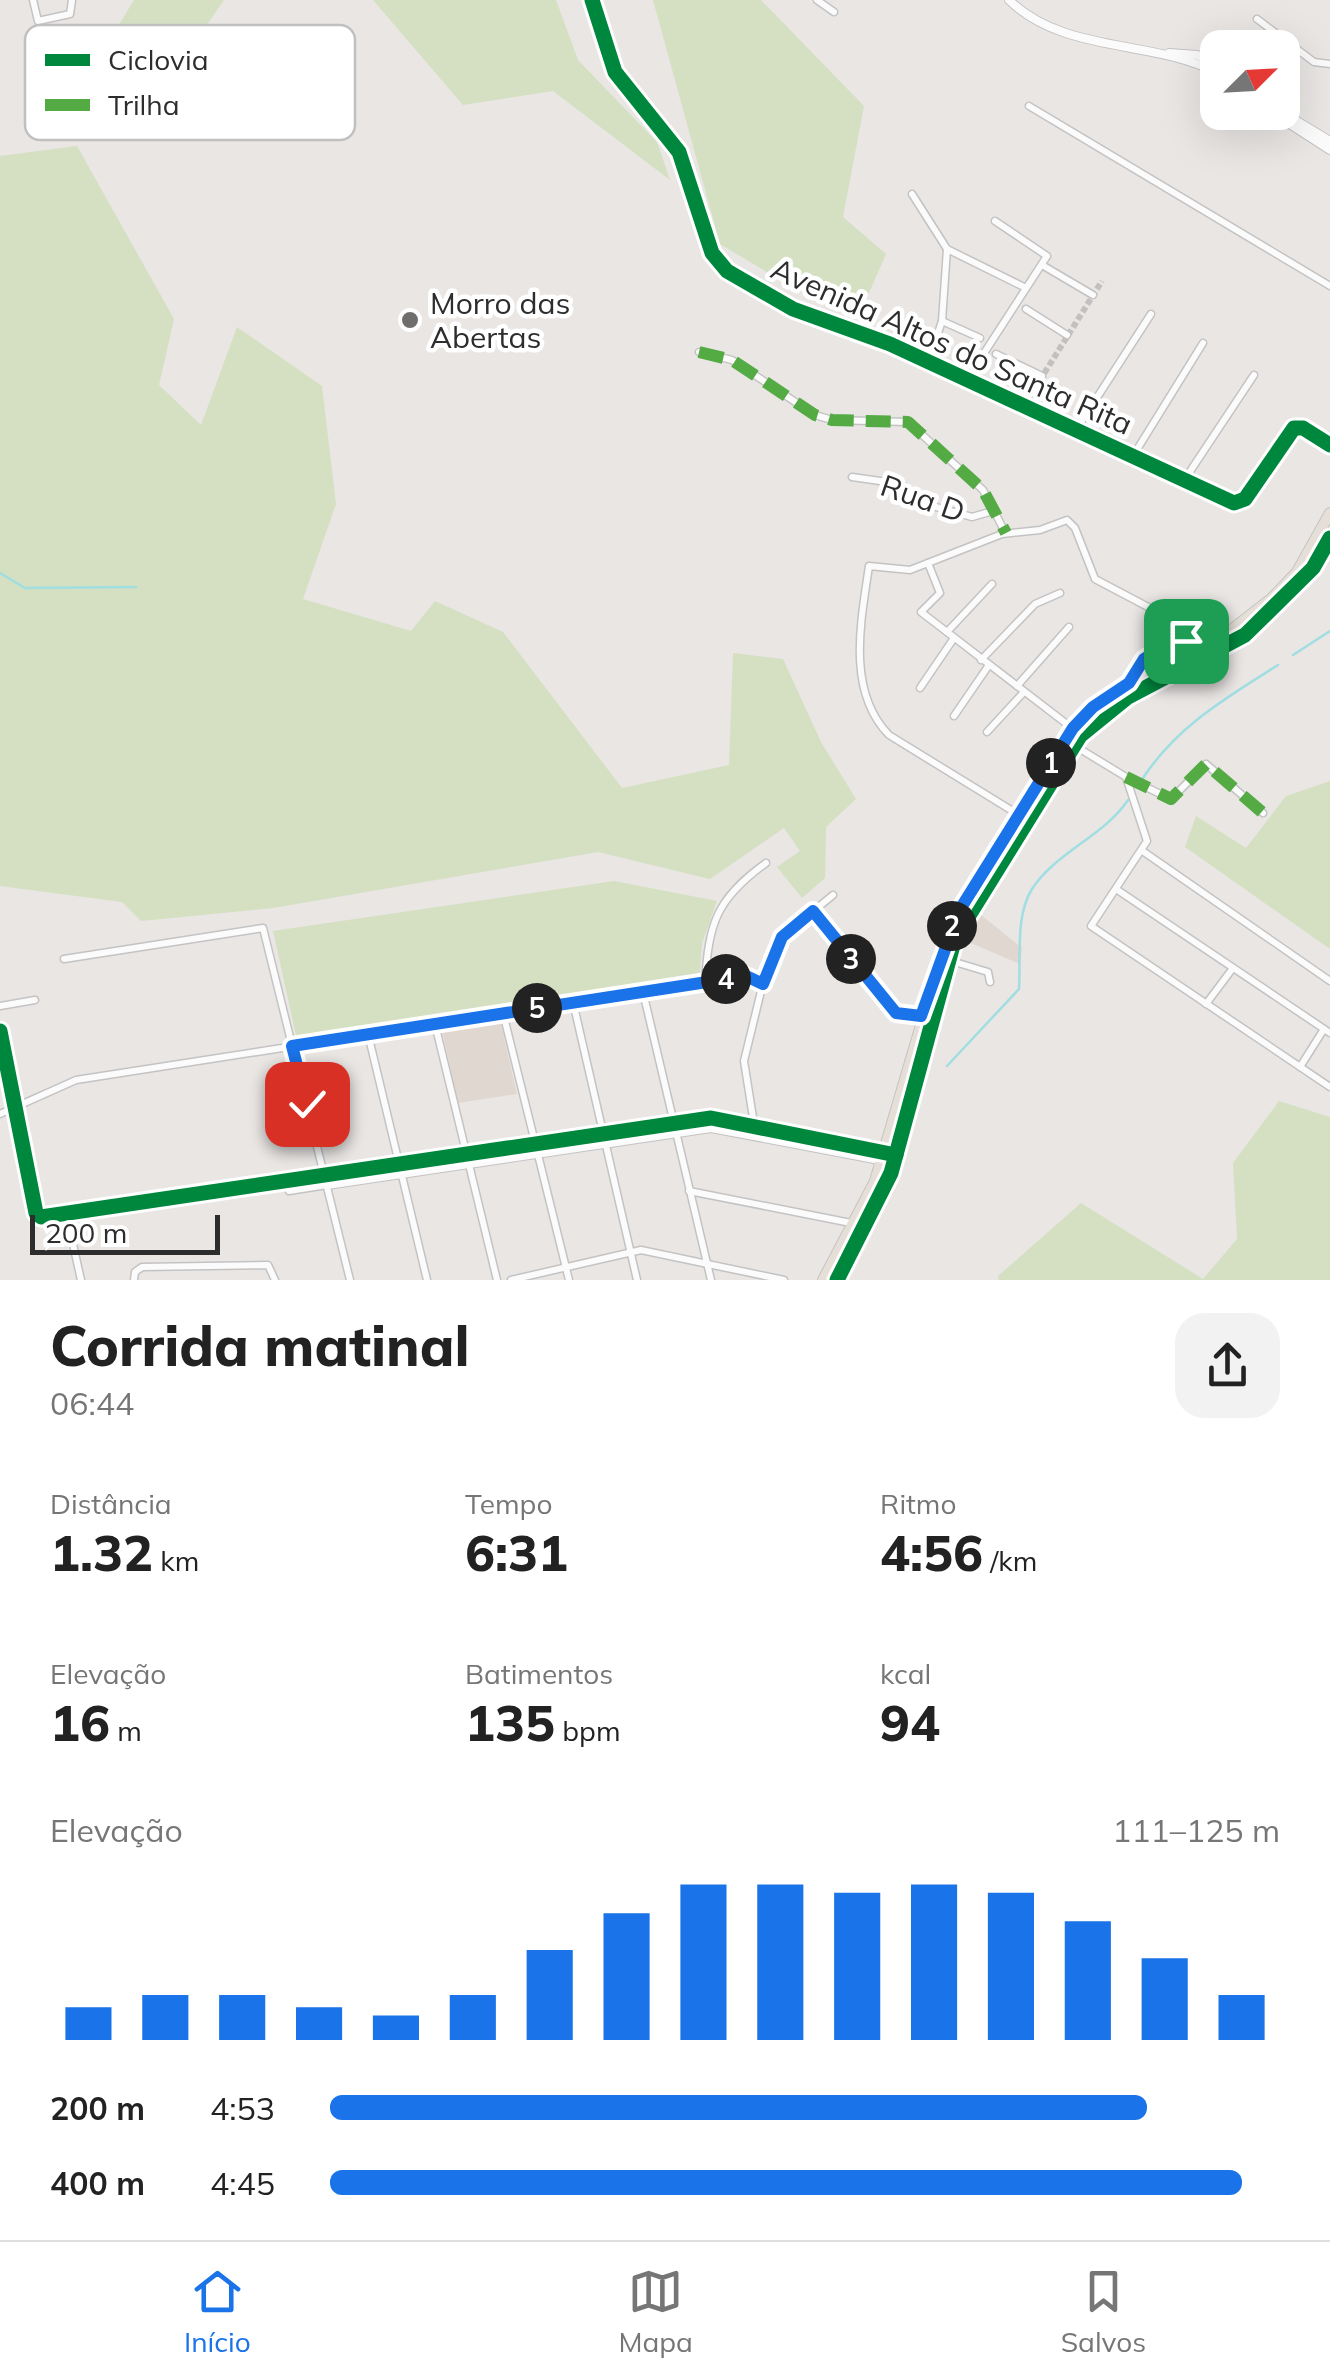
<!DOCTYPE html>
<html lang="pt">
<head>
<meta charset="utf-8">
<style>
	:root { --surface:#fff; --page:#f2f2f2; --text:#222; --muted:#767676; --line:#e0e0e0; --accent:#1a73e8 }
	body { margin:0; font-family:Mulish,sans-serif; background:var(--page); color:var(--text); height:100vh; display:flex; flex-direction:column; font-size:38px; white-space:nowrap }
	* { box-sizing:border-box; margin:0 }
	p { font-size:32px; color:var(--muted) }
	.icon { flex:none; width:55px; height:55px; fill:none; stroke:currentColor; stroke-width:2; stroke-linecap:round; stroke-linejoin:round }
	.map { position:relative; height:1280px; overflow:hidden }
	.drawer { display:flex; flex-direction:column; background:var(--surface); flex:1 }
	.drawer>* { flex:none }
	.needle { width:65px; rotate:66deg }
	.buttons { position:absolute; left:1200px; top:30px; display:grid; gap:20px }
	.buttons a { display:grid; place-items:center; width:100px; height:100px; border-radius:20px; background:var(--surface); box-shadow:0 10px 40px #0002; font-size:50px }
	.scale { position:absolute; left:30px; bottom:25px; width:190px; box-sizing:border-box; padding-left:10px; border:5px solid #2d2d2d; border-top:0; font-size:28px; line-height:35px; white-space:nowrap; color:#2d2d2d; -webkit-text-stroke:8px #fff; paint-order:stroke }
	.pin { position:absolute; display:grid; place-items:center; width:85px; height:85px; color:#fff; margin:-42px; border-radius:20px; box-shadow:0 5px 15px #0006 }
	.km { position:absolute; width:50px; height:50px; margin:-25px; border-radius:50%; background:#222; color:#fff; font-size:28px; line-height:50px; text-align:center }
	.round { display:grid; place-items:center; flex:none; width:105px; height:105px; border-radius:30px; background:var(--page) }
	.head { display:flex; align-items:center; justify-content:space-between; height:170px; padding:0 50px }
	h1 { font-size:55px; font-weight:800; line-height:75px }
	.stats { display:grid; grid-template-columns:repeat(3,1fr); gap:15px; height:170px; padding:10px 50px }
	.stats div { display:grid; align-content:center }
	.stats b { font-size:50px; font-weight:800 }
	.stats small { font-size:28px; font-weight:400 }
	.stats p { font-size:28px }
	.chart { height:280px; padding:20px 50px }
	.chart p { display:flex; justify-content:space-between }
	.chart svg { width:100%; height:180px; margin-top:10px; stroke:var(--accent); stroke-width:6 }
	ul { padding:0 50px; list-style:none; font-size:32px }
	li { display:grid; grid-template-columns:160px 120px 1fr; align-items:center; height:75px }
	li i { height:25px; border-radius:12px; background:var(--accent) }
	.tabs { display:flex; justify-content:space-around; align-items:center; height:140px; border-top:2px solid var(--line); background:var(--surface); font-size:28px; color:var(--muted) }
	.tabs a { display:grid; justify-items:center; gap:5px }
	.tabs .active { color:var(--accent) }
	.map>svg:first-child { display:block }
	.education { fill:#e0d7d1 }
	.green { fill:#d4e0c1 }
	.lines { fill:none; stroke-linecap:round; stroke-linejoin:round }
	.stream { stroke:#a0dee2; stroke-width:2.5 }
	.minor-tunnel { stroke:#c3c1bf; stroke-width:6; stroke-dasharray:6 3; stroke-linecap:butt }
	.minor-casing { stroke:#c4c3c4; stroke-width:9 }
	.tertiary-casing { stroke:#c4c3c4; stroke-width:10 }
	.primary-casing { stroke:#c5c4c3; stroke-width:12 }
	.minor { stroke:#fcfbfb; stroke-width:6 }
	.tertiary { stroke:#fcfbfb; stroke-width:8 }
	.primary { stroke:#e5dfd7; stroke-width:10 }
	.quiet { stroke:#54ab44; stroke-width:12; stroke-dasharray:25 12; stroke-linecap:butt }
	.cycleway-casing { stroke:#fff; stroke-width:21 }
	.cycleway { stroke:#00873e; stroke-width:15 }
	.route-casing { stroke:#fff; stroke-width:20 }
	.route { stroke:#1a73e8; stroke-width:12 }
	.poi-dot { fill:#6f6e6d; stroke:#fff; stroke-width:4 }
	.labels { text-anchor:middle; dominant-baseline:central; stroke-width:9; stroke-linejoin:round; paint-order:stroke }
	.poi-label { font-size:30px; fill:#2d2d2d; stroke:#fff; text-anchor:start }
	.street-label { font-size:30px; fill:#2d2d2d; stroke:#fff }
	.key { fill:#fff; stroke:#c0c0c0; stroke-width:2.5 }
	.key-label { font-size:28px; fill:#2d2d2d }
</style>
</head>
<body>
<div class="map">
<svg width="1330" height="1280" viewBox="0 0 1330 1280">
	<rect width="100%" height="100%" fill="#e9e6e4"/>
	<!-- education -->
	<g class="education">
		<polygon points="981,915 1022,948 1020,964 966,941"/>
		<polygon points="500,1020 517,1094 458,1103 442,1030"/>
	</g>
	<!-- green -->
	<g class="green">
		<polygon points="134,0 224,0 128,139 106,46"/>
		<polygon points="373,0 556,0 578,60 657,142 670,180 553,91 463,105"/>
		<polygon points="653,0 761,0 864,106 843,217 886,254 869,293 812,299 720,244"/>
		<polygon points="77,146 174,319 159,385 201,425 237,327 322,386 336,504 303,599 411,631 435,601 503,632 622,788 729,765 733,653 783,659 821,742 856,799 826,827 825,878 802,898 777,867 800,851 784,828 710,879 598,852 273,908 141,921 122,902 0,886 0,156"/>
		<polygon points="1330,781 1330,949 1185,847 1196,816 1246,848 1286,796"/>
		<polygon points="614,881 717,901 702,943 699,981 297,1040 273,931"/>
		<polygon points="1279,1101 1330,1117 1330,1280 999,1280 998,1276 1081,1203 1203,1279 1237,1239 1233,1163"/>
	</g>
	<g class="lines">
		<!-- stream -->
		<g class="stream">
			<polyline points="0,573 25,588 136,587"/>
			<polyline points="1293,655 1330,631"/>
			<path d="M1143 778C1177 726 1226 698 1278 665"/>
			<path d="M947 1066 1019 989C1021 958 1015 916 1032 889 1055 853 1104 836 1128 800"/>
		</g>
		<!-- minor-tunnel -->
		<polyline class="minor-tunnel" points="1030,396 1102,281"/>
		<defs>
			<g id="minor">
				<polyline points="33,0 38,21 70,14 72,0"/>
				<polyline points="817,0 834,12"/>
				<polyline points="1257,19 1314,62 1330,64"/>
				<polyline points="1029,106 1330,286"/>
				<polyline points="912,194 947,249 942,321 928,363"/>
				<polyline points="947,249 1026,288"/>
				<polyline points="1042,265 1093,295"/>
				<polyline points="1026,309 1067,335"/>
				<polyline points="942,321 980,338"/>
				<polyline points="699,352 732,360 815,415 832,420 908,422 983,490 1005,532"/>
				<polyline points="996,354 1042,376"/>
				<polyline points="966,381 1047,256 995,221"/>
				<polyline points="1076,430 1151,314"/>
				<polyline points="1133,456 1203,343"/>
				<polyline points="852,477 901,484 925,504 972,517 993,511"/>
				<polyline points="1185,479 1254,375"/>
				<polyline points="928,563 940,593 921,612 1072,728"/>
				<polyline points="947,632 992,584"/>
				<polyline points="981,660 1035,604 1060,593"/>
				<polyline points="1017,686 1069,627"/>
				<polyline points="920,688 954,638"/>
				<polyline points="954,716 989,665"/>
				<polyline points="987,732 1024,692"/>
				<polyline points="1075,746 1126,777 1147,841 1091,926 1330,1087"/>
				<polyline points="1127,778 1171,799 1206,764 1263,813"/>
				<path d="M1019 815 889 735C846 691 861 621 869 566L910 570 1002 534 1040 530 1067 520 1075 528 1095 579 1167 617 1176 638"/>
				<polyline points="1144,852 1330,981"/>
				<polyline points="1116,889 1330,1033"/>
				<polyline points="813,911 896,1013 921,1017"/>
				<polyline points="64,959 263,928 350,1280"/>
				<polyline points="948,960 988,972 990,982"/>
				<path d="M705 982C709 923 716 899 766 863"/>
				<polyline points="643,992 711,1280"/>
				<polyline points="573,1002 637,1280"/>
				<polyline points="1206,1004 1233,968"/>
				<polyline points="0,1006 35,1000"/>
				<polyline points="503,1013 569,1280"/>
				<polyline points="435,1024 497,1280"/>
				<polyline points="0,1031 38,1216 326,1178"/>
				<polyline points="368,1034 427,1280"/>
				<polyline points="1300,1067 1324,1029"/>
				<polyline points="0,1114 76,1080 746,976 763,983"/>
				<polyline points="755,1130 744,1061 763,983 782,937 833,895"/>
				<polyline points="399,1167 711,1118 896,1155"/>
				<polyline points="289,1191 327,1185"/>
				<polyline points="689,1191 851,1223"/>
				<polyline points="66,1213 81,1280"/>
				<polyline points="134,1280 135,1272 142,1267 268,1265 275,1280"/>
				<polyline points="511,1280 641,1250 784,1280"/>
			</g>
			<g id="tertiary">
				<polyline points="592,0 615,72 679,152 712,253 727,271 793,309 890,344 1234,503 1245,499 1294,428 1303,428 1330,445"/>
				<path d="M1009 0C1064 54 1153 39 1218 73"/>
				<polyline points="1169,53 1197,55 1218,64"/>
				<polyline points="1271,112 1330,150"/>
				<polyline points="1282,112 1330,141"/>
				<polyline points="1129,683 1144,659 1176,638 1210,638"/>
				<polyline points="326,1178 399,1167"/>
				<polyline points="327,1185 711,1128 885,1161"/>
			</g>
			<g id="primary">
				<polyline points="823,1280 875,1181 947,937 1073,728 1122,686 1226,634 1271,599 1297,572 1330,513"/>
				<polyline points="837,1280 891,1173 955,938 1080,736 1128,697 1245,635 1313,568 1330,538"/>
			</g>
		</defs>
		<!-- minor casing -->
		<use href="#minor" class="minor-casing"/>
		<!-- tertiary casing -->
		<use href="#tertiary" class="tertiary-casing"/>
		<!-- primary casing -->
		<use href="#primary" class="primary-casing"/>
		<!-- minor -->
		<use href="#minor" class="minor"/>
		<!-- tertiary -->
		<use href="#tertiary" class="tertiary"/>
		<!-- primary -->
		<use href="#primary" class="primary"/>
		<!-- quiet -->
		<g class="quiet">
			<polyline points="699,352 732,360 815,415 832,420 908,422 983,490 1006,533"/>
			<polyline points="1126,777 1171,799 1206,764 1263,813"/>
		</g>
		<defs>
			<g id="cycleway">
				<polyline points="592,0 615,72 679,152 712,253 727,271 793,309 890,344 1234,503 1245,499 1294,428 1303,428 1330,445"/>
				<polyline points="0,1031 36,1213 41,1217 711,1118 896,1155"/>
				<polyline points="837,1280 891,1173 955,938 1080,736 1128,697 1245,635 1313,568 1330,538"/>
			</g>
		</defs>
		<!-- cycleway casing -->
		<use href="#cycleway" class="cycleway-casing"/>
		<!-- cycleway -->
		<use href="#cycleway" class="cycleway"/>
	</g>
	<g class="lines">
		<defs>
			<polyline id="route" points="307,1104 292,1046 746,976 763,984 782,937 813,911 896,1013 921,1016 959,911 1073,728 1093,707 1129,683 1144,659 1176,638 1186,641"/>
		</defs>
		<!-- route casing -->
		<use href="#route" class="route-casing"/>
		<!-- route -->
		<use href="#route" class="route"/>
	</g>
	<!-- markers -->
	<circle class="poi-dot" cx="410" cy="320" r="10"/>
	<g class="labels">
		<!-- poi labels -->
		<g class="poi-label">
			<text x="430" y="303">Morro das<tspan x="430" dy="34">Abertas</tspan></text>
		</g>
		<!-- street labels -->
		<g class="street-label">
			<text transform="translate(952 346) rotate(24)">Avenida Altos do Santa Rita</text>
			<text transform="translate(923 498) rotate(19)">Rua D</text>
		</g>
	</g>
	<!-- legend -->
	<rect x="25" y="25" width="330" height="115" rx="15" class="key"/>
	<rect x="45" y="54" width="45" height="12" fill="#00873e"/>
	<rect x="45" y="99" width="45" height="12" fill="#54ab44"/>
	<g class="key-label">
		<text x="108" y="70">Ciclovia</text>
		<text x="108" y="115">Trilha</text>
	</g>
</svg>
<div class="buttons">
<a><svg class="needle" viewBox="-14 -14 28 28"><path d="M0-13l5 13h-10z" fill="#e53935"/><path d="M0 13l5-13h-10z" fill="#767676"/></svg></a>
</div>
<div class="scale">200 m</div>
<div class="pin" style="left:1186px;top:641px;background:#1e9e55"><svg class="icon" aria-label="arrive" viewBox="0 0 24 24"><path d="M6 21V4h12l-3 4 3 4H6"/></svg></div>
<div class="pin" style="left:307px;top:1104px;background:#d93025"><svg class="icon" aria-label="check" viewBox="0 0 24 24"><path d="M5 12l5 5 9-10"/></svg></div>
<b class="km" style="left:1051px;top:763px">1</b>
<b class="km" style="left:952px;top:926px">2</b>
<b class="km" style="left:851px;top:959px">3</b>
<b class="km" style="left:726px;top:979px">4</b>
<b class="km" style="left:537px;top:1008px">5</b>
</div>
<section class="drawer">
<div class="head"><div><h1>Corrida matinal</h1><p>06:44</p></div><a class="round"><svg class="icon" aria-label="share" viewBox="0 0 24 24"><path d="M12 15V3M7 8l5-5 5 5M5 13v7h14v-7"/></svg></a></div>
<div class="stats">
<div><p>Distância</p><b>1.32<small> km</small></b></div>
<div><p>Tempo</p><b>6:31</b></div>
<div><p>Ritmo</p><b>4:56<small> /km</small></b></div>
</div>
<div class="stats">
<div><p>Elevação</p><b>16<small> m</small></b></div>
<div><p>Batimentos</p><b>135<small> bpm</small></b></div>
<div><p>kcal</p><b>94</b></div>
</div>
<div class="chart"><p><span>Elevação</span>111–125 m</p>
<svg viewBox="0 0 160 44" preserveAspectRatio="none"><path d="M5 44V36M15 44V33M25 44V33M35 44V36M45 44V38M55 44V33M65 44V22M75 44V13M85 44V6M95 44V6M105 44V8M115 44V6M125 44V8M135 44V15M145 44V24M155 44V33"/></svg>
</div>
<ul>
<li><b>200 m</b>4:53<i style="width:86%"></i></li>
<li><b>400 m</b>4:45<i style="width:96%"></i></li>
</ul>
</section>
<nav class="tabs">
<a class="active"><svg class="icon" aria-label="home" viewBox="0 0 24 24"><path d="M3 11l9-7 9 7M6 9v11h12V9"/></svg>Início</a>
<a><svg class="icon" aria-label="map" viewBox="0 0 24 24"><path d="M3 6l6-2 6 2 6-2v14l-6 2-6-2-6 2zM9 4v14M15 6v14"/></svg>Mapa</a>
<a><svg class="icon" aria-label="saved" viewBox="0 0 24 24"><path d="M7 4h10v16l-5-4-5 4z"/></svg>Salvos</a>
</nav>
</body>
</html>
